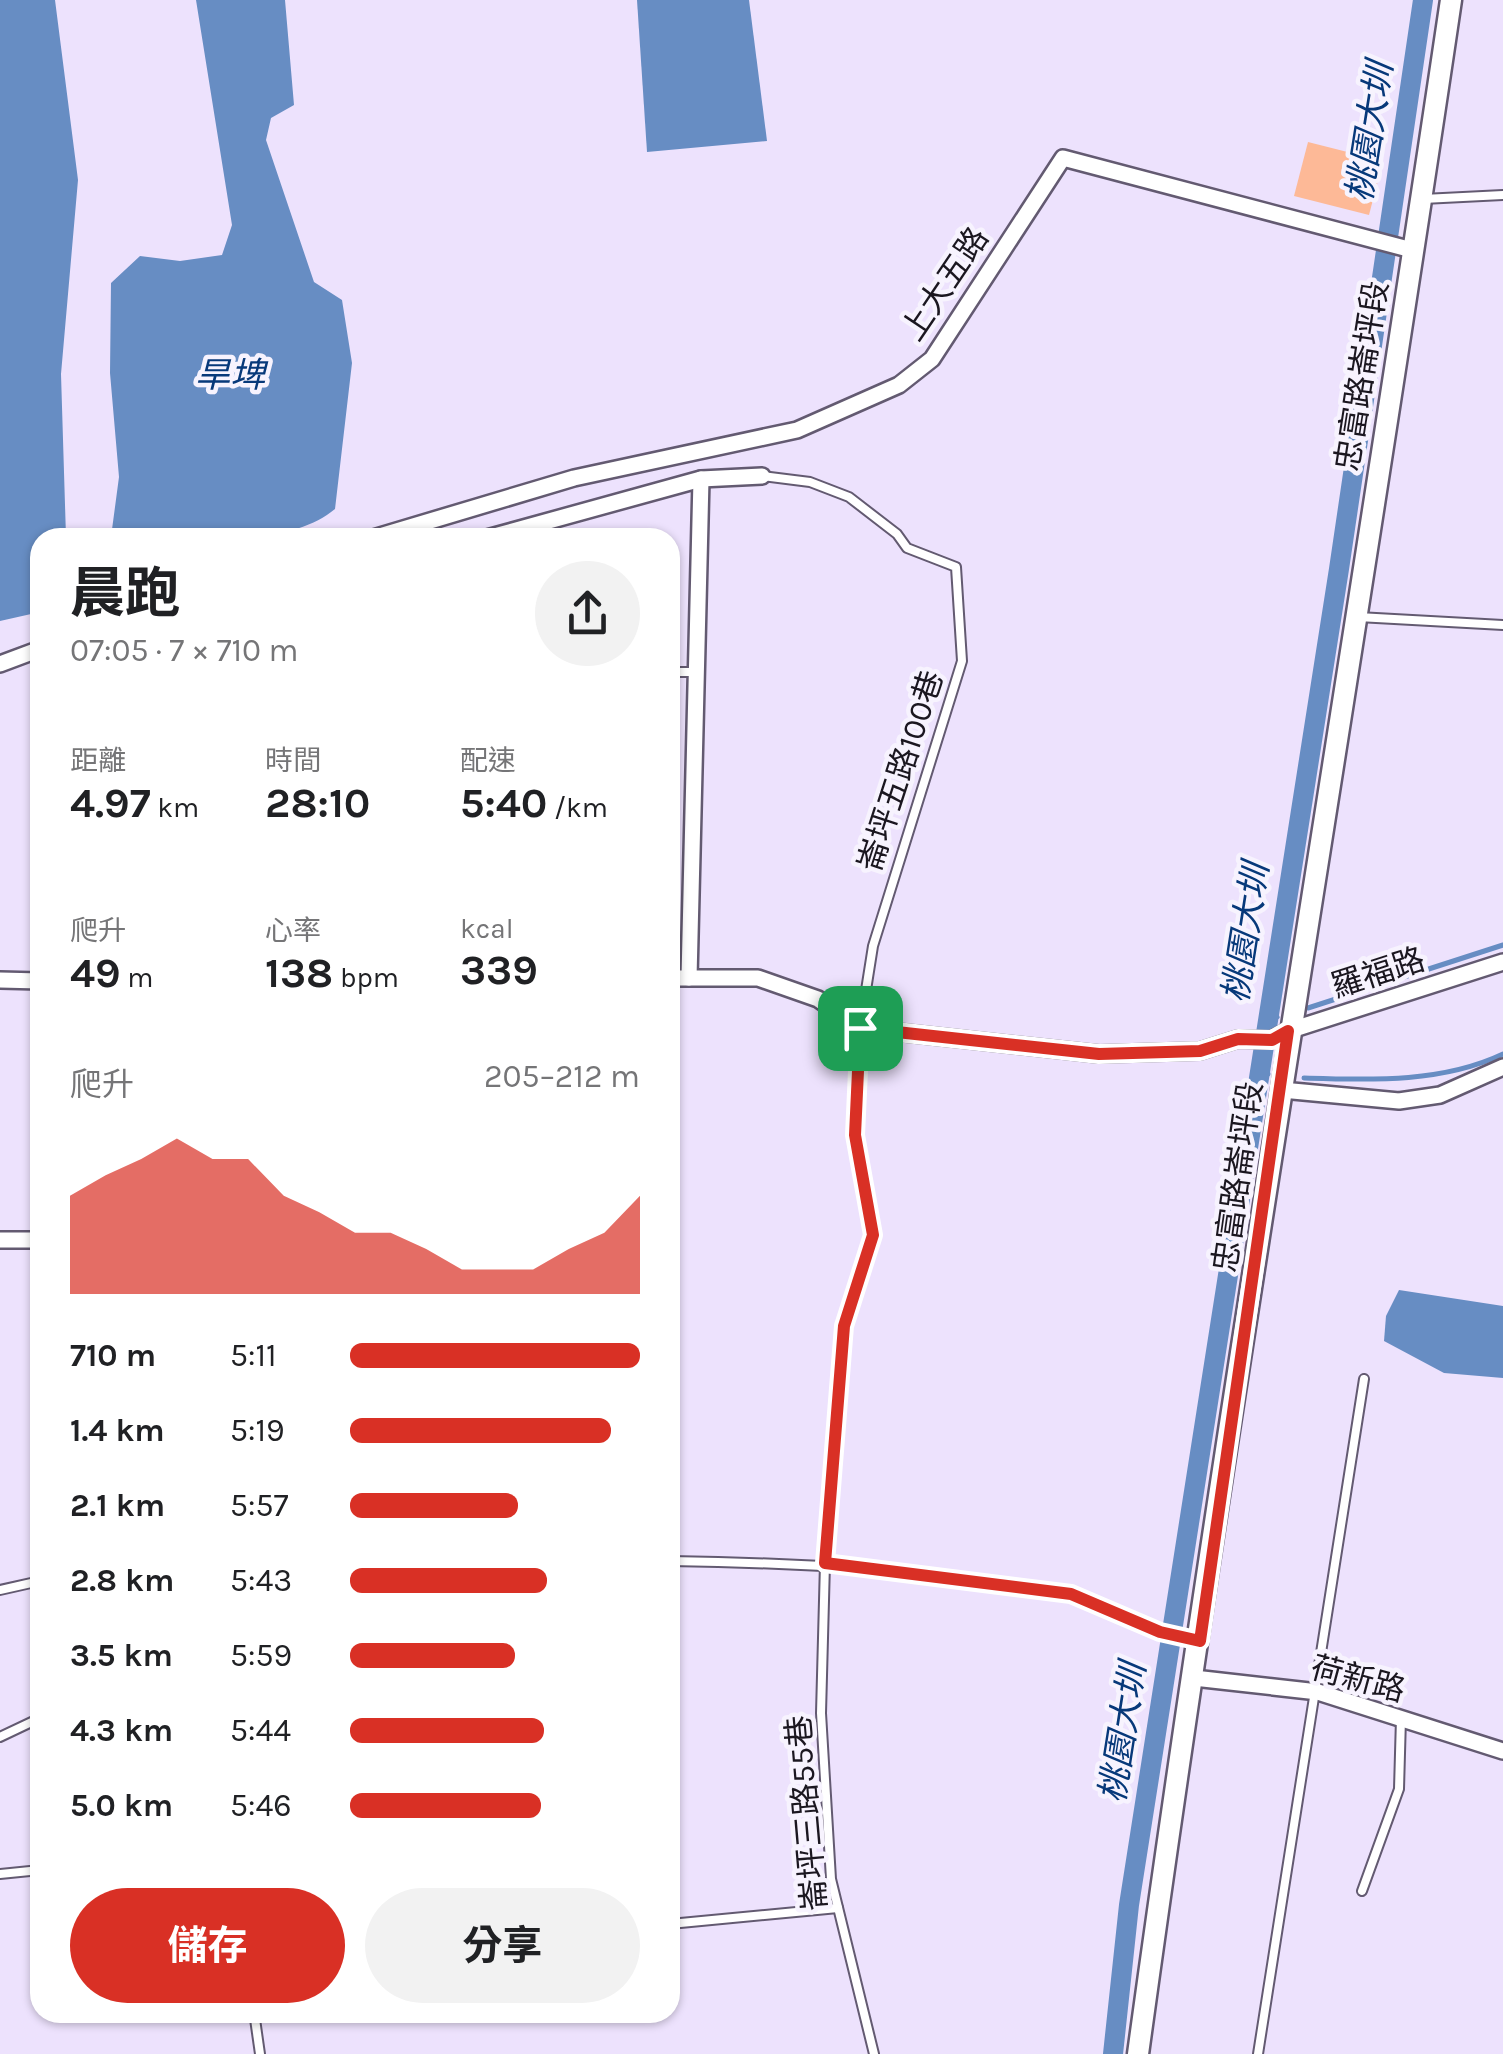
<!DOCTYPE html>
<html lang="zh-TW">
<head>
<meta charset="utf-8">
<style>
	:root { --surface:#fff; --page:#f2f2f2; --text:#202124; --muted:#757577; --accent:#d93025 }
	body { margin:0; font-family:Karla,"Noto Sans TC",sans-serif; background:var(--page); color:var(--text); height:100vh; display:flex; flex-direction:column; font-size:38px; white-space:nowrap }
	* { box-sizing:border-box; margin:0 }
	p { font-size:32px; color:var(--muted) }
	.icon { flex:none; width:55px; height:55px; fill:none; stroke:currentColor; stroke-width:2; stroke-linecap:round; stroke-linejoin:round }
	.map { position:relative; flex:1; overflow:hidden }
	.drawer { position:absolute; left:30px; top:528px; width:650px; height:1495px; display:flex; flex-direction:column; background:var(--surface); border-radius:30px; box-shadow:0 2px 8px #0004 }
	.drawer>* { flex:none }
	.pin { position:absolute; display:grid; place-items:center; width:85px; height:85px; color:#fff; margin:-42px; border-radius:20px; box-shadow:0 5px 15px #0006 }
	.round { display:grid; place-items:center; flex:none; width:105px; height:105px; border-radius:52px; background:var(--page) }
	.summary { display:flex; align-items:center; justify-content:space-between; height:170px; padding:0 40px }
	h1 { font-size:55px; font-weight:700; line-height:75px }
	.figures { display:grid; grid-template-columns:repeat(3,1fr); gap:15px; height:170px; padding:10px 40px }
	.figures div { display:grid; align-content:center }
	.figures b { font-size:42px; font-weight:700 }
	.figures small { font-size:28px; font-weight:400 }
	.figures p { font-size:28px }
	.chart { height:280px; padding:20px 40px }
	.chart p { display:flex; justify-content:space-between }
	.chart svg { width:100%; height:180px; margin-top:10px; fill:var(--accent); opacity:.7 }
	.action { display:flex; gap:20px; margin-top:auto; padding:20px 40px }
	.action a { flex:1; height:115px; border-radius:60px; background:var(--accent); color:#fff; font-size:40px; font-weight:700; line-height:115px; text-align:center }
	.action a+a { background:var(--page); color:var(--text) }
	ul { padding:0 40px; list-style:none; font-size:32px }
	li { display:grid; grid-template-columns:160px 120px 1fr; align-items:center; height:75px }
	li i { height:25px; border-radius:12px; background:var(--accent) }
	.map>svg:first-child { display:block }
	.water { fill:#678dc3 }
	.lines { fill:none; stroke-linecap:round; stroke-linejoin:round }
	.stream { stroke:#678dc3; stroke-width:5 }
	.canal { stroke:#678dc3; stroke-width:20 }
	.building { fill:#fdb997 }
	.service-casing { stroke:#635a71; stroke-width:12 }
	.minor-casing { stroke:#635a71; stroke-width:20 }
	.tertiary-casing { stroke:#635a71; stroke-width:25 }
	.service { stroke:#fff; stroke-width:8 }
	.minor { stroke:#fff; stroke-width:15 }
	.tertiary { stroke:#fff; stroke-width:20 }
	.route-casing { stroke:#fff; stroke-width:20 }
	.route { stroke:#d93025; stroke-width:12 }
	.labels { text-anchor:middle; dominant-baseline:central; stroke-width:9; stroke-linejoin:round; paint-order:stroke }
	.street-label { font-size:32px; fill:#1b1720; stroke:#f7f3fe }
	.water-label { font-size:35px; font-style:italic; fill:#07397a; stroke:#f7f3fe }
</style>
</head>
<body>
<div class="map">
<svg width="1503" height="2054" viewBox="0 0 1503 2054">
	<rect width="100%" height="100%" fill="#ede2fd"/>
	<!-- water -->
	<g class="water">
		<polygon points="0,0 55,0 78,180 61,374 66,537 40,538 40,612 0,621"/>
		<path d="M196 0H285L294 105 271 118 266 140 314 282 342 300 352 363 335 509C283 552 177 538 111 537L119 477 110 373 111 283 140 256 180 261 222 255 232 225Z"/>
		<polygon points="637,0 749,0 767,141 647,152"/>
		<polygon points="1399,1290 1503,1306 1503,1378 1444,1373 1384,1341 1386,1316"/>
	</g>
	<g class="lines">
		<!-- stream -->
		<g class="stream">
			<polyline points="1308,1008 1503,945"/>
			<polyline points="1267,1021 1277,1017"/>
			<polyline points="1259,1073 1268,1074"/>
			<path d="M1304 1078C1371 1080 1442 1083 1503 1054"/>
		</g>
		<!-- canal -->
		<polyline class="canal" points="1113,2054 1129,1905 1339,569 1423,0"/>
	</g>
	<!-- building -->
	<polygon class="building" points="1308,142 1383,161 1369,215 1294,196"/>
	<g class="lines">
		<defs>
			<g id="service">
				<polyline points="1423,199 1503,195"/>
				<polyline points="762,476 810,482 849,497 897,534 907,548 956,567 962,661 873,946 860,1028 855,1135 873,1235 845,1326 825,1563 821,1713 831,1879 874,2054"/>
				<polyline points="1358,617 1503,625"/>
				<polyline points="670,672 696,672"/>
				<path d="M670 1561C803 1563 935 1570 1066 1593 1110 1601 1150 1631 1195 1640"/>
				<polyline points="0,1590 40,1581"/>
				<polyline points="0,1737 40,1718"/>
				<polyline points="0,1874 40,1870"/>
				<polyline points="1362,1891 1399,1789 1401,1718"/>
				<polyline points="670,1924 838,1908"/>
				<polyline points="254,2012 260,2054"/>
				<polyline points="1258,2054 1364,1379"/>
			</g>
			<g id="minor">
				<polyline points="373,538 574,478 797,430 899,385 932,359 1063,158 1412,250"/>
				<polyline points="487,538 701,479 762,476"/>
				<polyline points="0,664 40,649"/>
				<polyline points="670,978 758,978 818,999 860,1028 1099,1054 1200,1051 1238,1039 1271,1040 1288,1031 1503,962"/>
				<polyline points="689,978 701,479"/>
				<polyline points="0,980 40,981"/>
				<polyline points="1282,1090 1399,1101 1440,1095 1503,1067"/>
				<polyline points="0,1240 40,1240"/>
				<polyline points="1194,1678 1318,1692 1503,1751"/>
			</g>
			<path id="tertiary" d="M1138 2054C1232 1368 1350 685 1451 0"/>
		</defs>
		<!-- service casing -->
		<use href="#service" class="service-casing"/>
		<!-- minor casing -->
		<use href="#minor" class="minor-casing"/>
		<!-- tertiary casing -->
		<use href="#tertiary" class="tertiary-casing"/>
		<!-- service -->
		<use href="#service" class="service"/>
		<!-- minor -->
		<use href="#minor" class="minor"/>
		<!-- tertiary -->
		<use href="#tertiary" class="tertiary"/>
	</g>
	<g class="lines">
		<defs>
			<polygon id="route" points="860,1028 1099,1054 1200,1051 1238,1039 1272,1040 1288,1031 1200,1641 1160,1632 1071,1594 825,1563 844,1326 873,1235 855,1135"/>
		</defs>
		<!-- route casing -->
		<use href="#route" class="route-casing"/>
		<!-- route -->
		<use href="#route" class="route"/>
	</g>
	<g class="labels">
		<!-- street labels -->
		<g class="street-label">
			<text transform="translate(945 284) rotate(-56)">上大五路</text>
			<text transform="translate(1362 376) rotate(-81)">忠富路崙坪段</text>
			<text transform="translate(901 771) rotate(-72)">崙坪五路100巷</text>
			<text transform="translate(1378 973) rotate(-18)">羅福路</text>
			<text transform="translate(1238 1177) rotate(-82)">忠富路崙坪段</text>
			<text transform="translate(1358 1679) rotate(15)">荷新路</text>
			<text transform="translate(807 1813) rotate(-95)">崙坪三路55巷</text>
		</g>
		<!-- water labels -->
		<g class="water-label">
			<text transform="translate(1370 132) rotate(-81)">桃園大圳</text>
			<text x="230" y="375">旱埤</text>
			<text transform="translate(1246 933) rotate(-81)">桃園大圳</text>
			<text transform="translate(1123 1733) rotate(-81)">桃園大圳</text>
		</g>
	</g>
</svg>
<div class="pin" style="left:860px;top:1028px;background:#1e9e55"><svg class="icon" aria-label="arrive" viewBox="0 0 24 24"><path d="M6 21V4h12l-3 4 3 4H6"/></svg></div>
<section class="drawer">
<div class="summary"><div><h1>晨跑</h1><p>07:05 · 7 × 710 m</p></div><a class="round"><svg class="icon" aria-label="share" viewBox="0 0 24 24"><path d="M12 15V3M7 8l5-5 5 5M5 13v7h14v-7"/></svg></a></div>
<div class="figures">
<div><p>距離</p><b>4.97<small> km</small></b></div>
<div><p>時間</p><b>28:10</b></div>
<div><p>配速</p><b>5:40<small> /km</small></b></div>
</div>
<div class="figures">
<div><p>爬升</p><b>49<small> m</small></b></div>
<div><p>心率</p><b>138<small> bpm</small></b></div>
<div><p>kcal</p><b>339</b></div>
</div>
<div class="chart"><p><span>爬升</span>205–212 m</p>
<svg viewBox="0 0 160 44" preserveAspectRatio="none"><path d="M0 44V20L10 15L20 11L30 6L40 11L50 11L60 20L70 24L80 29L90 29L100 33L110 38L120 38L130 38L140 33L150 29L160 20V44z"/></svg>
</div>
<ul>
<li><b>710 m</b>5:11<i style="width:100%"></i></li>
<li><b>1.4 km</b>5:19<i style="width:90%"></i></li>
<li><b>2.1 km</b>5:57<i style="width:58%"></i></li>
<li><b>2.8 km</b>5:43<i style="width:68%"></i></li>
<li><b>3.5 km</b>5:59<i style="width:57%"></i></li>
<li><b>4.3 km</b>5:44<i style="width:67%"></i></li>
<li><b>5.0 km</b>5:46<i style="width:66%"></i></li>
</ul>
<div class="action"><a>儲存</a><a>分享</a></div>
</section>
</div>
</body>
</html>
